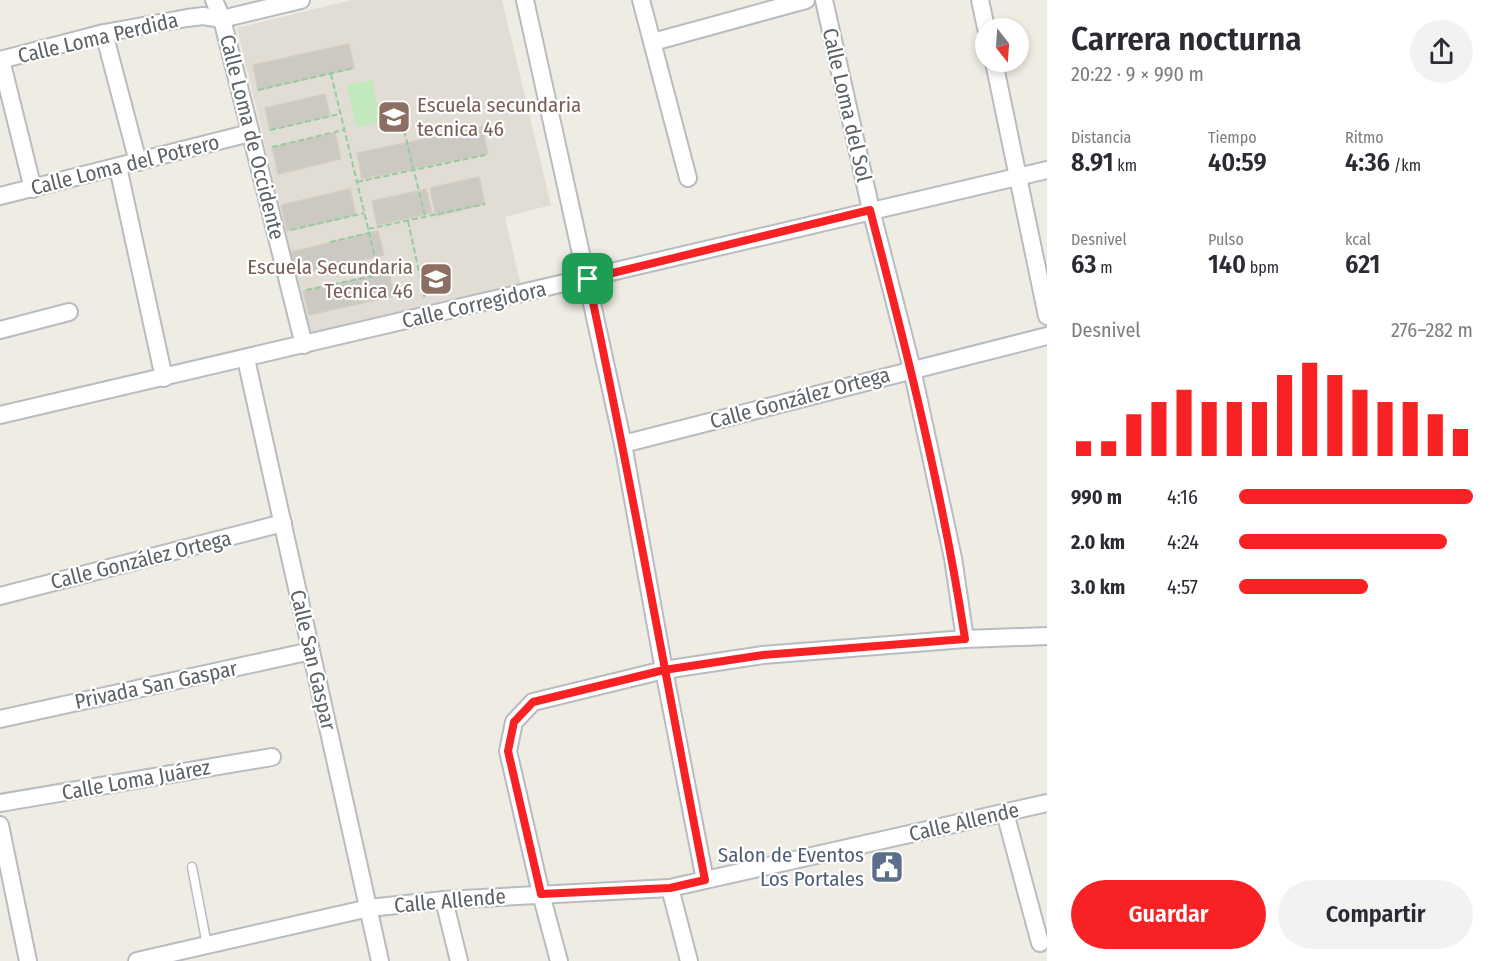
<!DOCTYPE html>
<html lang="es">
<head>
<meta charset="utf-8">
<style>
	:root { --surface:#fff; --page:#f2f2f3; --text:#2b2b33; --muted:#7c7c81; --accent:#f82124 }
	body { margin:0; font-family:"Fira Sans Condensed",sans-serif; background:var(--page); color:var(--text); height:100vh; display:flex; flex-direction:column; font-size:22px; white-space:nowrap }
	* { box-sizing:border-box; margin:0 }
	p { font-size:20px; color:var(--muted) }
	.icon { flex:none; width:33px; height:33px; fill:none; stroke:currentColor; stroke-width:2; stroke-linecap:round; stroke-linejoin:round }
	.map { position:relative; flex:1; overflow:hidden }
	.side { display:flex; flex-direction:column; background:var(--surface); width:450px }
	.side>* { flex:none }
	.needle { width:39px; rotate:163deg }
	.controls { position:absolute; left:975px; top:18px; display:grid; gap:12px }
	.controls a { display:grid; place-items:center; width:54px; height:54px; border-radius:50%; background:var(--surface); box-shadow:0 3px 9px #0003; font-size:30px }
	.pin { position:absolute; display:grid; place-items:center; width:51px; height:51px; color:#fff; margin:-26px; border-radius:12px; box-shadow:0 3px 9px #0006 }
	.round { display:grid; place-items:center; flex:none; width:63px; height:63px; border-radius:32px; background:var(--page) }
	.headline { display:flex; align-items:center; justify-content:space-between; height:102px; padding:0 24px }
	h1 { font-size:33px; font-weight:600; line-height:45px }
	.metrics { display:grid; grid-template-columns:repeat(3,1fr); gap:9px; height:102px; padding:6px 24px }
	.metrics div { display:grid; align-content:center }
	.metrics b { font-size:26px; font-weight:600 }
	.metrics small { font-size:16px; font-weight:400 }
	.metrics p { font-size:16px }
	.chart { height:168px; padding:12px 24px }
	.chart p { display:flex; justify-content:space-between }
	.chart svg { width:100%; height:108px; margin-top:6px; stroke:var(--accent); stroke-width:6 }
	.cta { display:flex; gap:12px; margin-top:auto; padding:12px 24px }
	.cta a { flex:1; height:69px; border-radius:36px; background:var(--accent); color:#fff; font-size:24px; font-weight:600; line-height:69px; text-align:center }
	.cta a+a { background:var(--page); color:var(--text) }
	ul { padding:0 24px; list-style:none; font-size:20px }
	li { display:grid; grid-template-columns:96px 72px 1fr; align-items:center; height:45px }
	li i { height:15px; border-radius:8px; background:var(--accent) }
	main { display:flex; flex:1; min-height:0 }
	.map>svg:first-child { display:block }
	.education { fill:#e2ddd4 }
	.green { fill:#c1e9bd }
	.building { fill:#ccc9c2; stroke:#d5cdc1; stroke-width:1.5 }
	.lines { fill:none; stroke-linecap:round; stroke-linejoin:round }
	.service-casing { stroke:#b8bcc1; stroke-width:11 }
	.minor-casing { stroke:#b8bcc1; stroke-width:20 }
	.path { stroke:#95cba0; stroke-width:2; stroke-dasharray:6 3; stroke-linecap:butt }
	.service { stroke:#fff; stroke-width:8 }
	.minor { stroke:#fff; stroke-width:16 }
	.route-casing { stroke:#fff; stroke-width:12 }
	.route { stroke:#f82124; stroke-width:8 }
	.labels { text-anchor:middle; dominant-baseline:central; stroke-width:4.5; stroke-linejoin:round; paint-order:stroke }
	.street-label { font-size:21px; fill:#5b6165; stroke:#fff }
	.education-label { font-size:21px; fill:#785e54; stroke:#fff; text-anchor:start }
	.service-label { font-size:21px; fill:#4e5e75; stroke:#fff; text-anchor:end }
</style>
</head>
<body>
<main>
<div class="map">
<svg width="1047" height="961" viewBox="0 0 1047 961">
	<rect width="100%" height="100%" fill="#efece3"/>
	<!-- education -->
	<polygon class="education" points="352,0 502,0 551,205 505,217 521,286 311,337 237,28"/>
	<!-- green -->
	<polygon class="green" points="372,80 381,122 356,127 347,85"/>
	<!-- building -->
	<g class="building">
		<polygon points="349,44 354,68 258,90 253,65"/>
		<polygon points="325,94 330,116 270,130 265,108"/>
		<polygon points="482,127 488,154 362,179 357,153"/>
		<polygon points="335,133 341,159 278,174 272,147"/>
		<polygon points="479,177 485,204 436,216 430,188"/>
		<polygon points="350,189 356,215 287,231 281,205"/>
		<polygon points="426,189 432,213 377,225 372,201"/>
		<polygon points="378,231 384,255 296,276 291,252"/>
		<polygon points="389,272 394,296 309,315 303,291"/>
	</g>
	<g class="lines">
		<defs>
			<polyline id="service" points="192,867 207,945"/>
			<g id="minor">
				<polyline points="214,0 222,19 304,345"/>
				<polyline points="525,0 623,444 664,670 705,880"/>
				<polyline points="641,0 688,178"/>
				<polyline points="824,0 871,210 912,369 953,558 965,639"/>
				<polyline points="980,0 986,28"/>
				<polyline points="104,33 138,162"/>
				<polyline points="653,42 806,0"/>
				<polyline points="0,60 104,33 187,18 203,16 222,19 301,0"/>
				<polyline points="1,60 33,189"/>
				<polyline points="994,62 1047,316"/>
				<polyline points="118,167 164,378"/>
				<polyline points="0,196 250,133"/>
				<polyline points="0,330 69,312"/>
				<polyline points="246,359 380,961"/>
				<polyline points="0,415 1047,170"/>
				<polyline points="623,444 1047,336"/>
				<polyline points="0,596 283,523"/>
				<polyline points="0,719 311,651"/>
				<polyline points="0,803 272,757"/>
				<polyline points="1005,813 1040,943"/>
				<polyline points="0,825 28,961"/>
				<polyline points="670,888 689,961"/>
				<polyline points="444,900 459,961"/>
				<polyline points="137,961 369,908 444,900 670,888 1047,803"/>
				<polyline points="559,961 541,894 508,751 514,722 533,702 664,670 763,655 965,639 1047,636"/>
			</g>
		</defs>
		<!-- service casing -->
		<use href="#service" class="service-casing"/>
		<!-- minor casing -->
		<use href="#minor" class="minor-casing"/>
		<!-- path -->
		<g class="path">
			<polyline points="331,74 379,274"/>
			<polyline points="258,90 354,68"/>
			<polyline points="402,122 425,216"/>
			<polyline points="270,130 340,114"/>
			<polyline points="272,147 344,130"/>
			<polyline points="357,182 485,155"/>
			<polyline points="408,221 425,300"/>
			<polyline points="368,229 485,204"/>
			<polyline points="291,230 364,213"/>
			<polyline points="330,242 369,233"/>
			<polyline points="306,290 387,273"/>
		</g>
		<!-- service -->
		<use href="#service" class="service"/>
		<!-- minor -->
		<use href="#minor" class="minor"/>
	</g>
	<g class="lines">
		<defs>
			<path id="route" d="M588 279C631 478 666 680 705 880L670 888 541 894 508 751 514 722 533 702 664 670 763 655 965 639C943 494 907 352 870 210L588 279"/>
		</defs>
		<!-- route casing -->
		<use href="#route" class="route-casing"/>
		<!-- route -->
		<use href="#route" class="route"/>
	</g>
	<!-- icons -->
	<defs>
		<symbol id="school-square" viewBox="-11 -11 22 22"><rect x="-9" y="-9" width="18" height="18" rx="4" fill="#8d6e63" stroke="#fff"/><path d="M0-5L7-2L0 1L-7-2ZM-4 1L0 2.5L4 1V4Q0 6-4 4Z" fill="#fff"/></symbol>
		<symbol id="civic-square" viewBox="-11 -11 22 22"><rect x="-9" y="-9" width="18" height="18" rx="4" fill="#5c6f8a" stroke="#fff"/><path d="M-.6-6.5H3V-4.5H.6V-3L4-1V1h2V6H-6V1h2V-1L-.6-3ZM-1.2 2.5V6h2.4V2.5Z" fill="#fff"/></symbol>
	</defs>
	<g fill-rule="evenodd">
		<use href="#school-square" x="375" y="98" width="38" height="38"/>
		<use href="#school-square" x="417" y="260" width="38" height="38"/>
		<use href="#civic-square" x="868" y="848" width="38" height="38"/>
	</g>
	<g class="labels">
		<!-- street labels -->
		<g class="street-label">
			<text transform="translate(98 38) rotate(-13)">Calle Loma Perdida</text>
			<text transform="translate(847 105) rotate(77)">Calle Loma del Sol</text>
			<text transform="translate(252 137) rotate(76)">Calle Loma de Occidente</text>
			<text transform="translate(125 165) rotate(-14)">Calle Loma del Potrero</text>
			<text transform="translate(474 305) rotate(-13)">Calle Corregidora</text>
			<text transform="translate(800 398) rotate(-15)">Calle González Ortega</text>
			<text transform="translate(141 560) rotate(-14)">Calle González Ortega</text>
			<text transform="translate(313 660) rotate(77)">Calle San Gaspar</text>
			<text transform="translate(156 685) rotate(-12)">Privada San Gaspar</text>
			<text transform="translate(136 780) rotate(-10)">Calle Loma Juárez</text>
			<text transform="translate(964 822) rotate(-13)">Calle Allende</text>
			<text transform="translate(450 901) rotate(-5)">Calle Allende</text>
		</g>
		<!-- education labels -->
		<g class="education-label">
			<text x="417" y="105">Escuela secundaria<tspan x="417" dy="24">tecnica 46</tspan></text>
			<text x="413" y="267" text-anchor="end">Escuela Secundaria<tspan x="413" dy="24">Tecnica 46</tspan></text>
		</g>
		<!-- service labels -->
		<g class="service-label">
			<text x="864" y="855">Salon de Eventos<tspan x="864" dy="24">Los Portales</tspan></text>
		</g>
	</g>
</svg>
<div class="controls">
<a><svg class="needle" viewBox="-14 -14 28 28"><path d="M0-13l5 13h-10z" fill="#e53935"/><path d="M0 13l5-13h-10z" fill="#7c7c81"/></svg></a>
</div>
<div class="pin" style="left:588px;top:279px;background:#1e9e55"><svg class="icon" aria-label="arrive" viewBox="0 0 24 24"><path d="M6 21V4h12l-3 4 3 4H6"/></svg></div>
</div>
<section class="side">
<div class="headline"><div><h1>Carrera nocturna</h1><p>20:22 · 9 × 990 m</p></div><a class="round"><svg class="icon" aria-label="share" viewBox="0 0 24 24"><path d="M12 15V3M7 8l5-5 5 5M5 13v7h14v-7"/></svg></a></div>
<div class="metrics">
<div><p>Distancia</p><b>8.91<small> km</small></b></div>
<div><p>Tiempo</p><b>40:59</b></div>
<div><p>Ritmo</p><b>4:36<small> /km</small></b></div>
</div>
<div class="metrics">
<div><p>Desnivel</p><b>63<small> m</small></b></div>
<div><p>Pulso</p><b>140<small> bpm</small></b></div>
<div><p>kcal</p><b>621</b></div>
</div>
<div class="chart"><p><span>Desnivel</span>276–282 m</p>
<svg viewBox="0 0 160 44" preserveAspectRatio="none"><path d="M5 44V38M15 44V38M25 44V27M35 44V22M45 44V17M55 44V22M65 44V22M75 44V22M85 44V11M95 44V6M105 44V11M115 44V17M125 44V22M135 44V22M145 44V27M155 44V33"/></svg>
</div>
<ul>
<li><b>990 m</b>4:16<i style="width:100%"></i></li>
<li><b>2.0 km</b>4:24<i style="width:89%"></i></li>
<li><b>3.0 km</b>4:57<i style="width:55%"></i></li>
</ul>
<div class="cta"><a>Guardar</a><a>Compartir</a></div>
</section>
</main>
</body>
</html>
